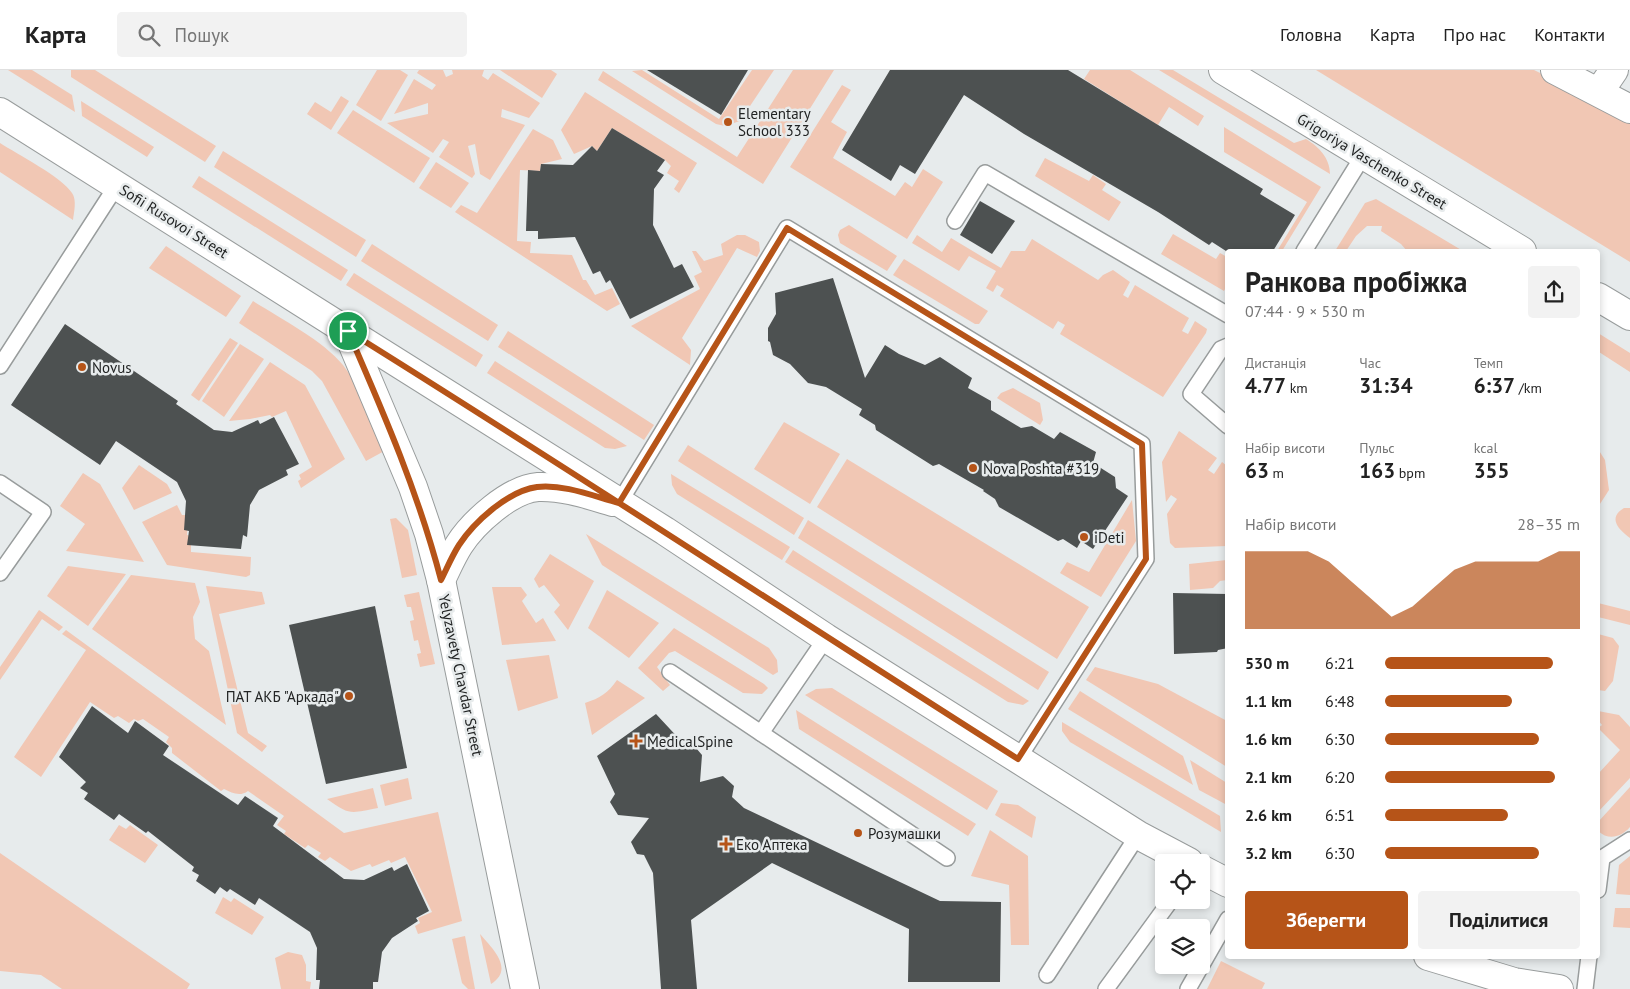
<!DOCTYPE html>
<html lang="uk">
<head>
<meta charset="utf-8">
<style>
	:root { --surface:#fff; --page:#f2f2f2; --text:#222; --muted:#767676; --line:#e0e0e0; --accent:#b65418 }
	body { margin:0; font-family:"PT Sans",sans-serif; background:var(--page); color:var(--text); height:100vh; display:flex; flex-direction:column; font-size:19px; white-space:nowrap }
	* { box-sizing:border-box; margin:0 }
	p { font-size:16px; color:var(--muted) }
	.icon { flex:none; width:28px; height:28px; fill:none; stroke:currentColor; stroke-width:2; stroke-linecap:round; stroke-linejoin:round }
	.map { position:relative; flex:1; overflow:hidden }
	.sheet { position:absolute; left:1225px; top:179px; width:375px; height:710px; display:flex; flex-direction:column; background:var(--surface); border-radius:5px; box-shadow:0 2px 8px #0003 }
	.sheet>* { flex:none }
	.tools { position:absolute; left:1155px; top:784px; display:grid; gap:10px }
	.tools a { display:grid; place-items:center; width:55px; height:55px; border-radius:5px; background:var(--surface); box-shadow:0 2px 8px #0003; font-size:25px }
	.pin { position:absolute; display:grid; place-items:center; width:42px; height:42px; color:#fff; margin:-21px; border:2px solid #fff; border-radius:50%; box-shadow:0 1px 5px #0007 }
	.round { display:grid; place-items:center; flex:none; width:52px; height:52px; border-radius:5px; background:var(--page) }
	.summary { display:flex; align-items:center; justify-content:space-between; height:85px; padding:0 20px }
	h1 { font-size:28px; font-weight:600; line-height:38px }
	.metrics { display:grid; grid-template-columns:repeat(3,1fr); gap:8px; height:85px; padding:5px 20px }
	.metrics div { display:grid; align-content:center }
	.metrics b { font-size:21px; font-weight:600 }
	.metrics small { font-size:14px; font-weight:400 }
	.metrics p { font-size:14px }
	.chart { height:140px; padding:10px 20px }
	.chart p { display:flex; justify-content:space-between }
	.chart svg { width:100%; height:90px; margin-top:5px; fill:var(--accent); opacity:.7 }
	.action { display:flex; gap:10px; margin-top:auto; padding:10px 20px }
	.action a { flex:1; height:58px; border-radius:5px; background:var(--accent); color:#fff; font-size:20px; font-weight:600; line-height:58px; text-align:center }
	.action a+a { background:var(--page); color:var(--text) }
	ul { padding:0 20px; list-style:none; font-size:16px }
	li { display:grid; grid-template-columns:80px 60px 1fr; align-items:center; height:38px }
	li i { height:12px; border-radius:6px; background:var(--accent) }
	header { display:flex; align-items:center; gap:30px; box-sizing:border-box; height:70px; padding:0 25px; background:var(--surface); border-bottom:1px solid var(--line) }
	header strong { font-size:24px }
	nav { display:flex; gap:28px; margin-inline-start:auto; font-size:18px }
	.search { width:350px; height:45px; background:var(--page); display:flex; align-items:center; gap:12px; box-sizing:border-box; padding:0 18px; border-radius:5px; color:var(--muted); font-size:19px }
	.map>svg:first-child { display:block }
	.green { fill:#f1c7b4 }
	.building { fill:#4d5151 }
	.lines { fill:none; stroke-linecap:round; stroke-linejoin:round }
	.lane-casing { stroke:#989c9c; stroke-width:18 }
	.street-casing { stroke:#989c9c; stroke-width:30 }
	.secondary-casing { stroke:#989c9c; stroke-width:30 }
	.lane { stroke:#fff; stroke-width:15 }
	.street { stroke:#fff; stroke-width:28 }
	.secondary { stroke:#fff; stroke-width:28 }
	.route-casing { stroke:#fff; stroke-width:10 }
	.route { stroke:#b65418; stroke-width:6 }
	.poi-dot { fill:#b65418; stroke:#e7ebec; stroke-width:2 }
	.labels { text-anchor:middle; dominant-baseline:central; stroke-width:5; stroke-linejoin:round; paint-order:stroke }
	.poi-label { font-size:15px; fill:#222424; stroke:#e7ebec; text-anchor:start }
	.street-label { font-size:15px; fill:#222424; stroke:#e7ebec }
</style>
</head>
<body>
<header>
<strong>Карта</strong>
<div class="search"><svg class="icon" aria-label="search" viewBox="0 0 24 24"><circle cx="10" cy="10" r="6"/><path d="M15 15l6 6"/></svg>Пошук</div>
<nav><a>Головна</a><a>Карта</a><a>Про нас</a><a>Контакти</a></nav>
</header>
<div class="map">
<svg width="1630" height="919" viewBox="0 0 1630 919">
	<rect width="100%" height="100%" fill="#e7ebec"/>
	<!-- green -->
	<g class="green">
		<polygon points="8,0 32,0 72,25 75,42"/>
		<polygon points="71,0 95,0 216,76 205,92 71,7"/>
		<polygon points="377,0 400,0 408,5 381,51 356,35"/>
		<polygon points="419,0 443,0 446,7 453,4 452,0 484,0 482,6 488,10 493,3 540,33 529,48 502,39 501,47 525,55 490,110 480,104 475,74 468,76 475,104 472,108 439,87 449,72 443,69 433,83 387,53 428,44 428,33 394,44 414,9 432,20 436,15 417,3"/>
		<polygon points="500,0 551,0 557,4 542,28"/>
		<polygon points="642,0 719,49 752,0 774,0 740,51 725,56 716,54 632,1"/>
		<polygon points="793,0 834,0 763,114 598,10 603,1 737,87"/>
		<polygon points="1090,0 1130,0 1204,46 1198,56 1169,37 1158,55 1084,9"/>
		<path d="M1159 0H1173L1294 73 1306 69C1319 77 1330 88 1330 104Z"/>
		<polygon points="1316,0 1534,0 1585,25 1630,51 1630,192"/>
		<polygon points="842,15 851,20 831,52 847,62 833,88 895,126 905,112 912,117 923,99 943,112 907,169 790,97"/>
		<polygon points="585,22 697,93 679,123 674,119 679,111 667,103 671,96 665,90 612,58 597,81 592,76 574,84 561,60"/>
		<polygon points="341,26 349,31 331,60 307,44 315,32 331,42"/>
		<polygon points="81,31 154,77 147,87 82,46"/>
		<polygon points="353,40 430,88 414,113 337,63"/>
		<polygon points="1224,57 1321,117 1282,181 1277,181 1307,132 1224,82"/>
		<polygon points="533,59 553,70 562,89 541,94 540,101 520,100 517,171 531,172 530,183 572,185 583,210 586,210 595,225 612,218 620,234 607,241 455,142 461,135 477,143"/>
		<path d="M0 73C17 84 62 107 72 123 77 130 74 142 73 150L0 102Z"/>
		<polygon points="223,81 366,170 356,187 214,97"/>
		<polygon points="1045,88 1089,111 1093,105 1106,114 1102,120 1121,132 1109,151 1035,106"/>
		<polygon points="436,92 469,113 451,138 419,118"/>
		<polygon points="199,106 348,200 341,211 192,117"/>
		<polygon points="1376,129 1463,181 1407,181 1401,174 1381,161 1382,156 1367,156 1356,166 1346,181 1335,181 1365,133"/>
		<polygon points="849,155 897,186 887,201 840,173 838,165 840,160"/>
		<polygon points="1173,164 1216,189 1220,183 1227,187 1227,215 1224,221 1161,184"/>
		<polygon points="737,165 745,165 759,172 760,181 757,187 737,178 682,268 691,280 690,295 631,256 700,219 694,206 702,202 692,181 696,181 704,191 723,185 721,174"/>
		<polygon points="917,165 942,182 951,168 1001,198 1011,181 1025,181 1032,169 1098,210 1103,205 1113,200 1130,212 1123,225 1128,228 1135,215 1189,248 1182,261 1188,264 1195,251 1207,259 1206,263 1163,327 1060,264 1065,255 1058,251 1053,259 1000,226 1004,219 997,215 993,222 986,218 996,201 969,186 959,201 912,173"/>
		<polygon points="372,174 498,255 488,271 361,191"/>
		<polygon points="166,176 241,226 226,247 149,198"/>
		<polygon points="904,189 988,241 979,254 975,254 893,205"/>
		<polygon points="354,203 483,285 476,297 346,215"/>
		<path d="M253 231C280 248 324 271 343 295 363 321 375 350 388 379L366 391 322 311 312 301 239 253Z"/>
		<polygon points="508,261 654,355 644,370 498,277"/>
		<polygon points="1598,263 1630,283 1630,302 1599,282 1598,283"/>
		<polygon points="230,268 238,273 199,331 191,325"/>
		<polygon points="240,274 264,289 224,347 202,331"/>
		<polygon points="495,291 627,376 615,379 605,378 487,303"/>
		<polygon points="270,292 305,315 345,389 301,418 298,411 301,409 299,405 312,397 286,341 272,347 270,345 250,349 229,351"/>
		<polygon points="1013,318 1040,333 1043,350 1040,355 997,328 1001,323"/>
		<polygon points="784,352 840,384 810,434 754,399"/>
		<polygon points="1179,361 1217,388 1208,400 1214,404 1222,392 1227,396 1227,476 1175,478 1170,473 1167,444 1177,429 1171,425 1166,432 1162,392"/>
		<polygon points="688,375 804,448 794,465 678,391"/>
		<polygon points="1598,379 1605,390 1609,420 1598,437"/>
		<polygon points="847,389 1089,537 1057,589 817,437"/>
		<polygon points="139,395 167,414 172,423 134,440 122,418"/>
		<polygon points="83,403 100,414 144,492 66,481 85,454 60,436"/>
		<polygon points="671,404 790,477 782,490 677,424 672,415"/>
		<polygon points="1132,430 1136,471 1101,527 1060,503 1067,492 1089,502"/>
		<polygon points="177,435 182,445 188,445 187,465 191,466 191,482 251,487 250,505 246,507 167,495 142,452"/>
		<path d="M1624 438H1630V468C1619 460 1607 448 1624 438Z"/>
		<polygon points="396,448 408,460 417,505 402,508 390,449"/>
		<polygon points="808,450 1049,602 1038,620 798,468"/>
		<polygon points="586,464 769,578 777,590 778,602 773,605 602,495"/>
		<polygon points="793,480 1029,631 1023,635 1008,632 785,492"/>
		<polygon points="550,484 594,511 568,560 554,542 560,535 544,515 539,518 534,509"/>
		<polygon points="1227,490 1227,510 1220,511 1213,518 1190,520 1189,494"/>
		<polygon points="68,496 126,504 88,556 47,526"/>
		<polygon points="131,505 195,513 200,532 193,547 195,569 209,581 226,655 92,559"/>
		<polygon points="206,516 262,522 265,534 219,544 248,663 267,676 262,682 237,663"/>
		<polygon points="492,517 521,517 527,525 522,531 536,553 543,548 556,571 502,575"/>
		<polygon points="607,520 659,553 629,588 588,558"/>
		<polygon points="419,522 435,594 420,597 417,584 421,583 418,570 414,571 410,551 414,550 411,537 407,537 404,525"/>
		<polygon points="1598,533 1630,541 1630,555 1598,547"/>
		<polygon points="39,540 63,557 59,561 42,549 0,610 0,597"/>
		<polygon points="674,558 764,614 768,618 762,624 743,623 675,581 669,583 657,597 670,615 663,621 638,598"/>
		<path d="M66 560 344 763 438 742 462 851 418 864 415 856 420 853 418 848 432 842 405 787 391 793 389 790 372 797 370 794 351 801 330 787 325 791 318 787 321 783 308 775 305 778 284 764 286 761 277 755 284 746 248 721C240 727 232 723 224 719L221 721 172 683V678L166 672 169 667 143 649 138 651 134 649 129 653 118 646 114 648 90 632 41 707 14 687 86 580 62 564Z"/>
		<polygon points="1598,564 1613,568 1619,576 1613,611 1605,621 1598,620"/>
		<polygon points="549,585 558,628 518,641 506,590"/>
		<polygon points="1095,597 1158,614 1227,651 1227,697 1086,610"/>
		<path d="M617 610 645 628 592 665 585 633C600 628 608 623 617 610Z"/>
		<polygon points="832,618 998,721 987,740 805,625 816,619"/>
		<polygon points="1080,621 1183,686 1193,715 1068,639"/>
		<polygon points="796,640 976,754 968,766 799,659"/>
		<polygon points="1598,641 1619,645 1630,657 1630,708 1598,742 1598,704 1620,680 1598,658 1602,655 1598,650"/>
		<polygon points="1062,652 1220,746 1221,762 1070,672 1062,661"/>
		<polygon points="1190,690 1227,713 1227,735 1199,720"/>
		<polygon points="408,708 412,729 385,736 380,715"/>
		<path d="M1630 717V757C1621 767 1609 771 1598 761V752Z"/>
		<path d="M373 718 378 738C351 743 350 746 327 729Z"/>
		<polygon points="1001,733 1018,735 1036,747 1032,768 995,745"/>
		<polygon points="119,755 126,759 130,755 158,775 145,793 109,770"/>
		<polygon points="990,760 1028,786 1029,875 1011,875 1009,815 971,806"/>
		<polygon points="0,783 190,914 187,919 62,919 41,905 0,901"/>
		<polygon points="1630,786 1630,825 1616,824 1619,795"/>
		<polygon points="223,827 231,832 234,828 264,847 252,865 215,843"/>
		<polygon points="1615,838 1630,838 1630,858 1613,857"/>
		<path d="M480 864C492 878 515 899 491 914Z"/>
		<polygon points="465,866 475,919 468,919 462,913 452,869"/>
		<polygon points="288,882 302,885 306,895 306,911 311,912 310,919 281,919 275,888"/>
		<polygon points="1221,891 1265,913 1262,919 1207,919"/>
	</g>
	<!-- building -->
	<g class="building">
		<polygon points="647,0 748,0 721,45"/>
		<polygon points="890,0 1068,0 1263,119 1260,124 1295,145 1273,181 1226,181 1212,172 1209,175 1158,142 1024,64 964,25 915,104 900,95 891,111 842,80"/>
		<polygon points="612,58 665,90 657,101 664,105 654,119 653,155 674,198 682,194 694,217 630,249 610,210 606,213 600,201 593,204 575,167 538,169 538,161 526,161 528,100 540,101 541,94 573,95 592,76 597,81"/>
		<polygon points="980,131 1015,151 992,184 960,165"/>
		<polygon points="833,208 865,308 885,275 899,284 925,295 940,287 972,308 968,318 991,331 991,340 1021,358 1032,356 1054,369 1060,362 1096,382 1093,393 1115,407 1116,418 1128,426 1093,479 1081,471 1077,478 1063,469 1058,471 999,437 995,429 983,421 984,420 939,394 933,396 876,360 875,355 859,345 862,339 826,317 808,313 790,294 773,285 770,272 768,271 768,258 776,244 775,223"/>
		<polygon points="65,254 178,331 176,334 214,360 232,362 258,350 260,354 274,347 299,394 286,400 288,405 259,420 250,435 247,467 243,465 241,479 187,475 189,461 184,460 186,431 177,412 116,371 100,395 11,335"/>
		<polygon points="1173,523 1228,524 1228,578 1218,580 1217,582 1174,584"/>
		<polygon points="375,536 407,698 326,714 289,555"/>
		<polygon points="92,636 128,663 135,651 169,676 163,685 238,735 245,726 278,748 273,756 344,809 364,810 392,797 394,801 407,794 429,841 416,848 418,851 392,868 382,882 378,912 373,912 373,919 319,919 320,910 316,910 317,878 310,862 259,828 255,835 230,819 227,822 220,817 215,824 196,811 199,805 192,801 194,797 148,761 146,763 119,744 114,750 84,729 88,723 80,718 86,712 59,687"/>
		<polygon points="656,644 683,673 690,671 702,685 700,712 723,706 734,716 732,727 744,738 940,831 1001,832 1000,912 908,912 909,859 772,793 691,850 697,919 661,919 653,803 644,785 637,784 631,772 649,748 618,745 610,732 615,724 597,686"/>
	</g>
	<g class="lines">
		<defs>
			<g id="lane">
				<polyline points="955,151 985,103 1228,245"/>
				<polyline points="1304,181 1363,86"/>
				<polyline points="1228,276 1221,279 1191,324 1228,356"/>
				<polyline points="0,296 117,115"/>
				<polyline points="0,413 43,442 0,503"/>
				<polyline points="619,433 787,158 1142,374 1146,489 1018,689"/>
				<polyline points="670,602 947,788"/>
				<polyline points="761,663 826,568"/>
				<polyline points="1598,820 1602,788 1630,770"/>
				<polyline points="1047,905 1138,765"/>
				<polyline points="1106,919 1171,830"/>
				<polyline points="1188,919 1228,849"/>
				<polyline points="1585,919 1589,886"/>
			</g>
			<g id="street">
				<polyline points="1223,0 1522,181"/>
				<polyline points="1555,0 1630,39"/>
				<polyline points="1599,22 1614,0"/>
				<polyline points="0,42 347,261 413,417 429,464 441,510 525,919"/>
				<polyline points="1598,227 1630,246"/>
				<path d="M441 510C447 498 452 486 459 475 473 453 510 419 538 417 563 416 589 425 613 432"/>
			</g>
			<g id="secondary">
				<polyline points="347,261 665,461 826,568 1018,689 1138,765 1189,792"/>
				<polyline points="1201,799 1228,813"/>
				<polyline points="1428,886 1514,912 1559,919"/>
			</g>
		</defs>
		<!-- lane casing -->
		<use href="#lane" class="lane-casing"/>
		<!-- street casing -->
		<use href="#street" class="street-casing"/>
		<!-- secondary casing -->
		<use href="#secondary" class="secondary-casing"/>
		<!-- lane -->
		<use href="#lane" class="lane"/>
		<!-- street -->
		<use href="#street" class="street"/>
		<!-- secondary -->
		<use href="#secondary" class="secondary"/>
	</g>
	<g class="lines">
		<defs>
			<path id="route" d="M348 261C573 401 794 547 1018 689L1146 489 1142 374 787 158 619 433C593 426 564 414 537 417 508 421 474 452 459 475 452 486 447 498 441 510 418 422 384 344 348 261"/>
		</defs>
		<!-- route casing -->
		<use href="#route" class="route-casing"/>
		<!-- route -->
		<use href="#route" class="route"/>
	</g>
	<!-- markers -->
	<g class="poi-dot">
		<circle cx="728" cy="52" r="5"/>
		<circle cx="82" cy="297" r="5"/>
		<circle cx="973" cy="398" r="5"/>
		<circle cx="1084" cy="467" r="5"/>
		<circle cx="349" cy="626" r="5"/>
		<path d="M633.5 663.5h5v5h5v5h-5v5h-5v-5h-5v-5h5z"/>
		<circle cx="858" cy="763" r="5"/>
		<path d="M723.5 766.5h5v5h5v5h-5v5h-5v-5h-5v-5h5z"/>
	</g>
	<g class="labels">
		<!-- poi labels -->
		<g class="poi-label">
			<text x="738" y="43">Elementary<tspan x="738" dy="17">School 333</tspan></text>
			<text x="92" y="297">Novus</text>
			<text x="983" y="398">Nova Poshta #319</text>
			<text x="1094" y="467">iDeti</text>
			<text x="339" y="626" text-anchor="end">ПАТ АКБ "Аркада"</text>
			<text x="647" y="671">MedicalSpine</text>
			<text x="868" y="763">Розумашки</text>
			<text x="736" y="774">Еко Аптека</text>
		</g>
		<!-- street labels -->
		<g class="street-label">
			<text transform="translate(1372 91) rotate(31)">Grigoriya Vaschenko Street</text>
			<text transform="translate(174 151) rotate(32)">Sofii Rusovoi Street</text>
			<text transform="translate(461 605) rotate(78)">Yelyzavety Chavdar Street</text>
		</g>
	</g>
</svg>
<div class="tools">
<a><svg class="icon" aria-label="locate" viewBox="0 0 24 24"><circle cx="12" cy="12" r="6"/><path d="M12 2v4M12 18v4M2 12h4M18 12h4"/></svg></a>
<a><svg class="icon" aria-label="layers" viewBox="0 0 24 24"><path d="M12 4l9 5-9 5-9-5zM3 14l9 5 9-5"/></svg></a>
</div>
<div class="pin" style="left:348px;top:261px;background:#1e9e55"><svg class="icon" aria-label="arrive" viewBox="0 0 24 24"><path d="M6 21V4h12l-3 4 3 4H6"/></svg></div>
<section class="sheet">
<div class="summary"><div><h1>Ранкова пробіжка</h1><p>07:44 · 9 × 530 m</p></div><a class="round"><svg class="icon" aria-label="share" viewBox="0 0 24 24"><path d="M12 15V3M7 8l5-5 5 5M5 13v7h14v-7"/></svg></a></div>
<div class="metrics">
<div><p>Дистанція</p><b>4.77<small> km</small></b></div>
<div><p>Час</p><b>31:34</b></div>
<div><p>Темп</p><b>6:37<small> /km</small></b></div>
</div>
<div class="metrics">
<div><p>Набір висоти</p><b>63<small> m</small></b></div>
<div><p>Пульс</p><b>163<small> bpm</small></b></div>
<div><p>kcal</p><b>355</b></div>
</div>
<div class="chart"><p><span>Набір висоти</span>28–35 m</p>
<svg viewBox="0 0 160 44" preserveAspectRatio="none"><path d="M0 44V6L10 6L20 6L30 6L40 11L50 20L60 29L70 38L80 33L90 24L100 15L110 11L120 11L130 11L140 11L150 6L160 6V44z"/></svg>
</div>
<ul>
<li><b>530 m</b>6:21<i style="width:86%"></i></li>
<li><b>1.1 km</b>6:48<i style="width:65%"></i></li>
<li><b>1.6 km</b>6:30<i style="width:79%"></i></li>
<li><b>2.1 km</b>6:20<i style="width:87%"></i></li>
<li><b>2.6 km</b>6:51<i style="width:63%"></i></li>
<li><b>3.2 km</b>6:30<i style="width:79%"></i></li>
</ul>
<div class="action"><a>Зберегти</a><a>Поділитися</a></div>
</section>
</div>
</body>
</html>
